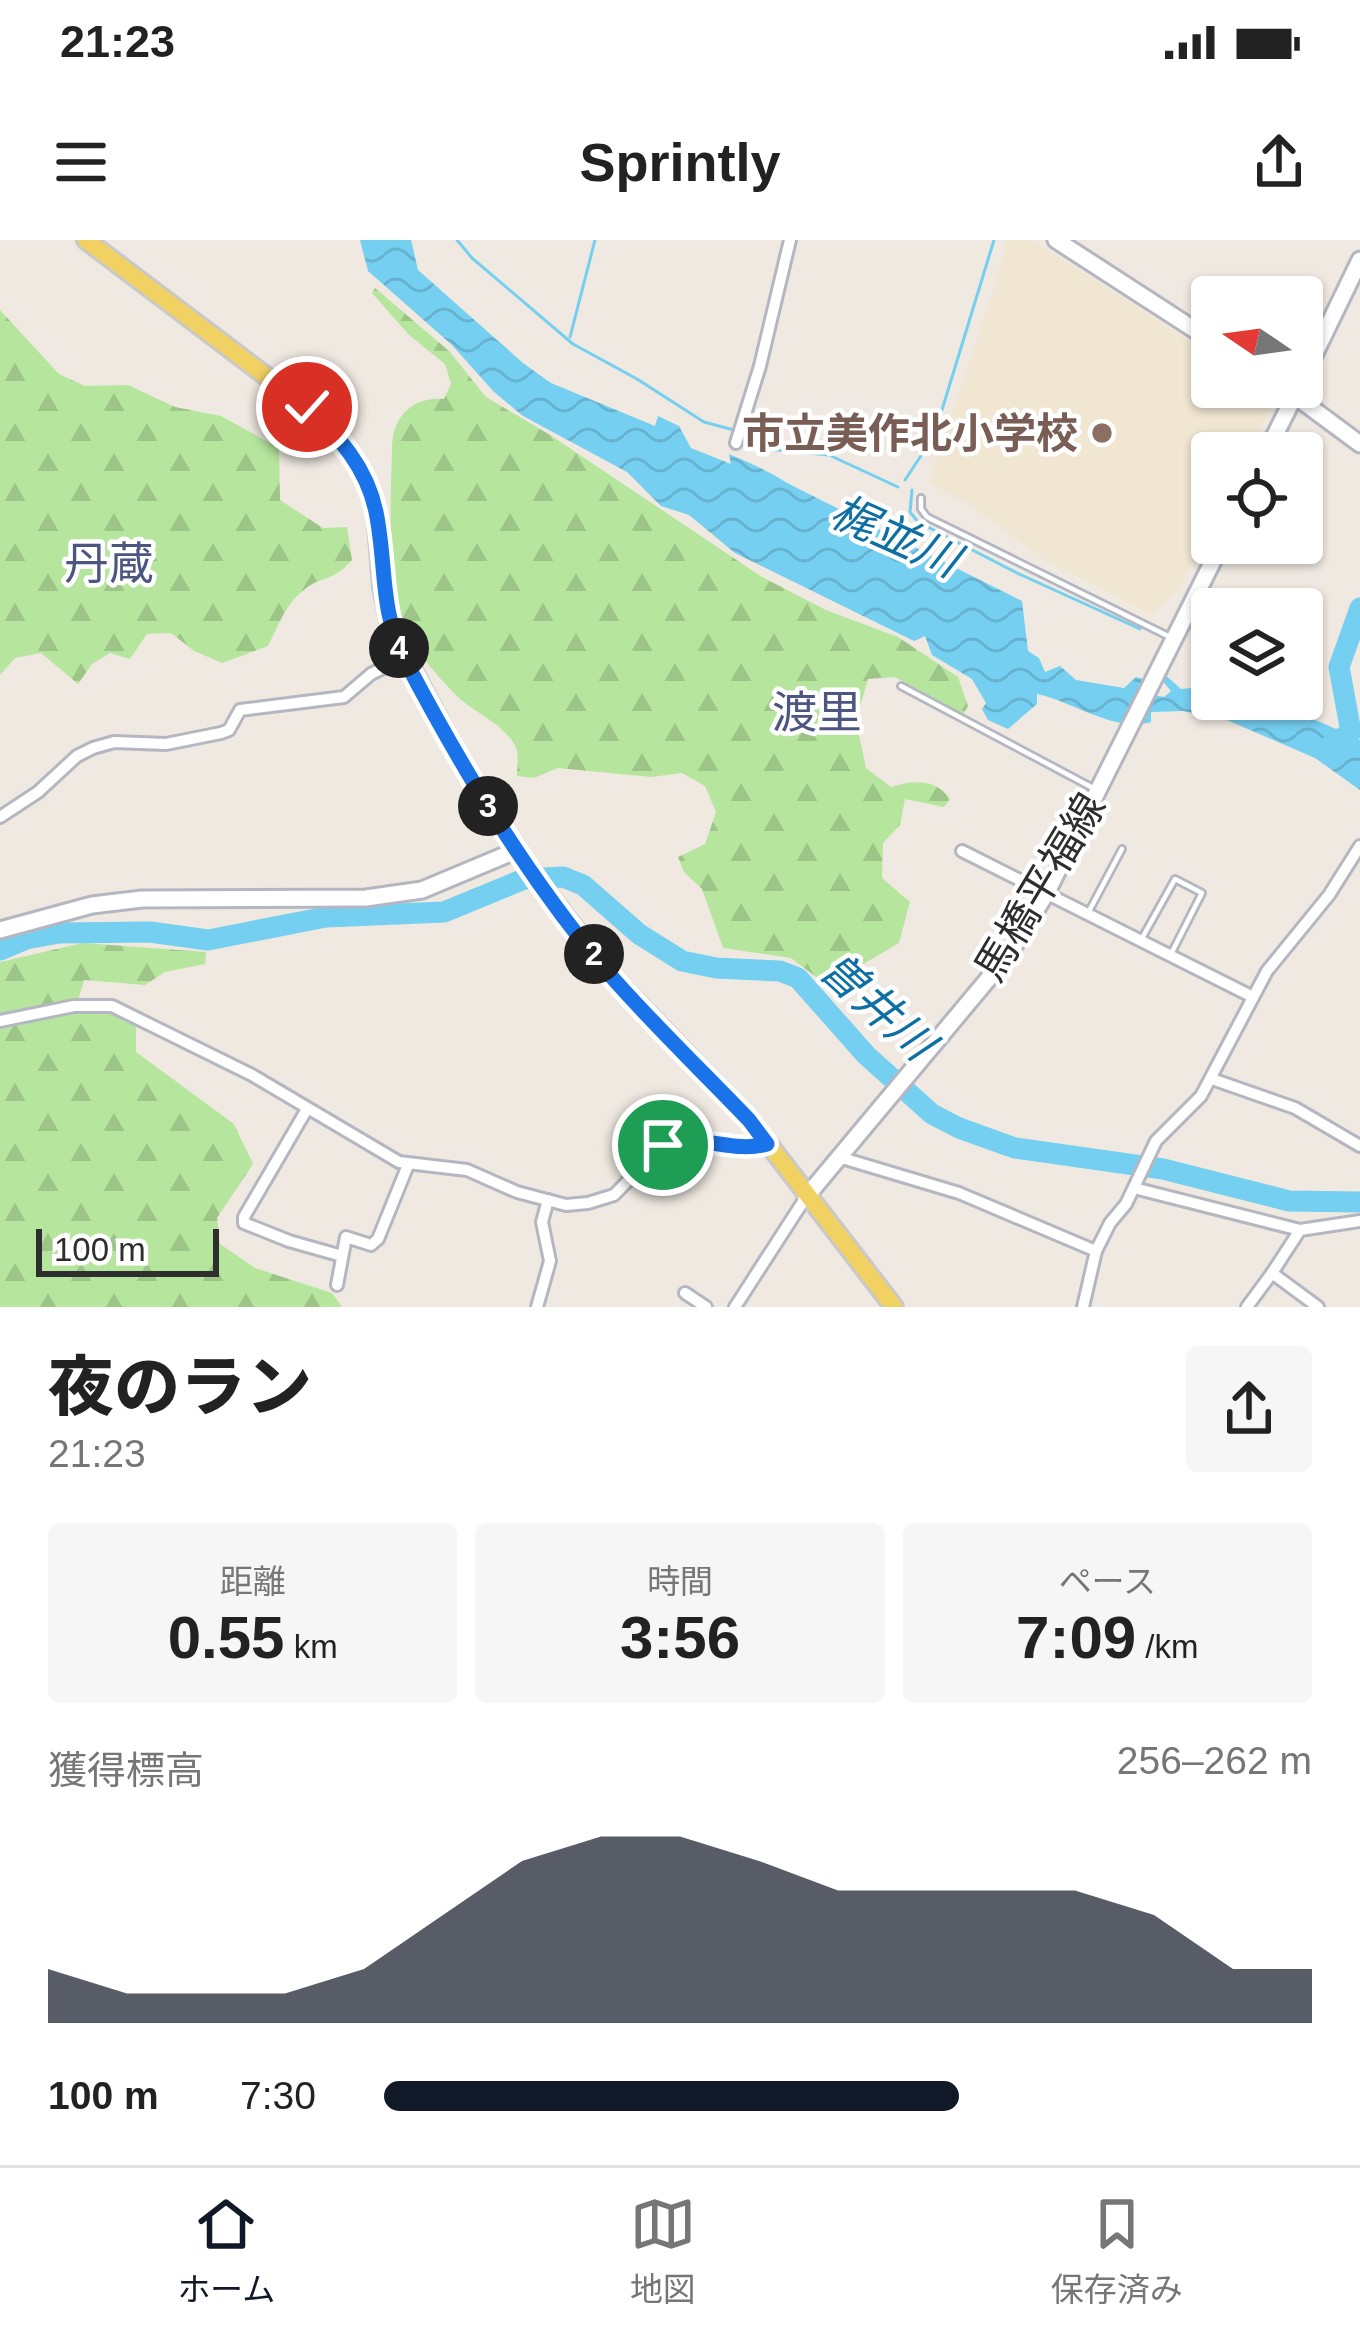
<!DOCTYPE html>
<html lang="ja">
<head>
<meta charset="utf-8">
<style>
	:root { --surface:#fff; --page:#f6f6f6; --text:#222; --muted:#767676; --line:#e0e0e0; --accent:#111827 }
	body { margin:0; font-family:Helvetica,"Noto Sans JP",sans-serif; background:var(--page); color:var(--text); height:100vh; display:flex; flex-direction:column; font-size:45px; white-space:nowrap }
	* { box-sizing:border-box; margin:0 }
	p { font-size:39px; color:var(--muted) }
	.icon { flex:none; width:66px; height:66px; fill:none; stroke:currentColor; stroke-width:2; stroke-linecap:round; stroke-linejoin:round }
	.map { position:relative; height:1067px; overflow:hidden }
	.panel { display:flex; flex-direction:column; background:var(--surface); flex:1 }
	.panel>* { flex:none }
	.needle { width:78px; rotate:283deg }
	.buttons { position:absolute; left:1191px; top:36px; display:grid; gap:24px }
	.buttons a { display:grid; place-items:center; width:132px; height:132px; border-radius:12px; background:var(--surface); box-shadow:0 3px 9px #0004; font-size:60px }
	.scale { position:absolute; left:36px; bottom:30px; width:183px; box-sizing:border-box; padding-left:12px; border:6px solid #2e2e2e; border-top:0; font-size:33px; line-height:42px; white-space:nowrap; color:#2e2e2e; -webkit-text-stroke:9px #fff; paint-order:stroke }
	.pin { position:absolute; display:grid; place-items:center; width:102px; height:102px; color:#fff; margin:-51px; border:6px solid #fff; border-radius:50%; box-shadow:0 3px 12px #0007 }
	.km { position:absolute; width:60px; height:60px; margin:-30px; border-radius:50%; background:#222; color:#fff; font-size:33px; line-height:60px; text-align:center }
	.round { display:grid; place-items:center; flex:none; width:126px; height:126px; border-radius:12px; background:var(--page) }
	.head { display:flex; align-items:center; justify-content:space-between; height:204px; padding:0 48px }
	h1 { font-size:66px; font-weight:800; line-height:90px }
	.metrics { display:grid; grid-template-columns:repeat(3,1fr); gap:18px; height:204px; padding:12px 48px }
	.metrics div { display:grid; align-content:center; border-radius:12px; background:var(--page); text-align:center }
	.metrics b { font-size:60px; font-weight:800 }
	.metrics small { font-size:33px; font-weight:400 }
	.metrics p { font-size:33px }
	.chart { height:336px; padding:24px 48px }
	.chart p { display:flex; justify-content:space-between }
	.chart svg { width:100%; height:216px; margin-top:12px; fill:var(--accent); opacity:.7 }
	ul { padding:0 48px; list-style:none; font-size:39px }
	li { display:grid; grid-template-columns:192px 144px 1fr; align-items:center; height:90px }
	li i { height:30px; border-radius:15px; background:var(--accent) }
	.status { display:flex; justify-content:space-between; align-items:center; height:84px; padding:0 60px; background:var(--surface); direction:ltr }
	.status svg { height:33px; fill:currentColor }
	header { display:flex; justify-content:space-between; align-items:center; height:156px; padding:0 48px; background:var(--surface); font-size:54px; font-weight:800 }
	.tab-bar { display:flex; justify-content:space-around; align-items:center; height:168px; border-top:3px solid var(--line); background:var(--surface); font-size:33px; color:var(--muted) }
	.tab-bar a { display:grid; justify-items:center; gap:6px }
	.tab-bar .on { color:var(--accent) }
	.map>svg:first-child { display:block }
	.education { fill:#f0e6d1 }
	.forest { fill:url(#forest-firs) }
	.water { fill:url(#water-waves) }
	.lines { fill:none; stroke-linecap:round; stroke-linejoin:round }
	.stream { stroke:#75cff0; stroke-width:3 }
	.river { stroke:#75cff0; stroke-width:21 }
	.service-casing { stroke:#b4b7c1; stroke-width:10 }
	.minor-casing { stroke:#b4b7c1; stroke-width:16 }
	.secondary-casing { stroke:#b4b7c1; stroke-width:21 }
	.primary-casing { stroke:#c9c9c9; stroke-width:22 }
	.service { stroke:#fff; stroke-width:4.5 }
	.minor { stroke:#fff; stroke-width:10 }
	.secondary { stroke:#fff; stroke-width:15 }
	.primary { stroke:#f2d163; stroke-width:16 }
	.route-casing { stroke:#fff; stroke-width:24 }
	.route { stroke:#1a73e8; stroke-width:15 }
	.education-dot { fill:#8d6e63; stroke:#fff; stroke-width:4.5 }
	.labels { text-anchor:middle; dominant-baseline:central; stroke-width:9; stroke-linejoin:round; paint-order:stroke }
	.education-label { font-size:42px; font-weight:bold; fill:#785e54; stroke:#fff; text-anchor:end }
	.street-label { font-size:42px; fill:#2e2e2e; stroke:#fff }
	.water-label { font-size:45px; font-style:italic; fill:#0d6fa3; stroke:#fff }
	.neighbourhood-label { font-size:45px; fill:#4d5680; stroke:#fff }
</style>
</head>
<body>
<div class="status"><b>21:23</b><svg viewBox="0 0 49 12"><path d="M0 12V9h3v3zM5 12V6h3v6zM10 12V3h3v9zM15 12V0h3v12zM26 1h20v11H26zM47 4h2v5h-2z"/></svg></div>
<header><svg class="icon" aria-label="menu" viewBox="0 0 24 24"><path d="M4 6h16M4 12h16M4 18h16"/></svg>Sprintly<svg class="icon" aria-label="share" viewBox="0 0 24 24"><path d="M12 15V3M7 8l5-5 5 5M5 13v7h14v-7"/></svg></header>
<div class="map">
<svg width="1360" height="1067" viewBox="0 0 1360 1067">
	<defs>
		<pattern id="forest-firs" width="22" height="20" patternUnits="userSpaceOnUse" patternTransform="scale(3)"><rect width="22" height="20" fill="#b6e59e"/><path d="M5 1l3.5 6h-7zM16 11l3.5 6h-7z" fill="#9dc588"/></pattern>
		<pattern id="water-waves" width="16" height="10" patternUnits="userSpaceOnUse" patternTransform="scale(3)"><rect width="16" height="10" fill="#75cff0"/><path d="M0 5q4-4 8 0t8 0" fill="none" stroke="#66b2ce"/></pattern>
	</defs>
	<rect width="100%" height="100%" fill="#efe9e1"/>
	<!-- education -->
	<polygon class="education" points="1007,0 1032,0 1212,115 1212,147 1265,149 1270,170 1248,213 1212,213 1212,284 1182,343 1152,375 1044,319 979,271 929,242 992,56"/>
	<!-- forest -->
	<g class="forest">
		<path d="M375 48 449 111 486 157 550 195 762 337 826 370 898 397 958 437 968 466 963 475 895 437 868 439 856 481 866 528 891 547C912 540 936 538 950 559L944 567 905 559 900 585 883 603 882 638 910 662 899 703 848 733 820 740 791 718 723 708 702 649 684 632 678 617 705 604 716 572 705 546 682 533 651 537 558 528 534 538 517 536C517 528 519 515 516 508 507 486 477 474 460 459 441 440 413 410 404 385 386 335 391 260 392 207 393 176 413 156 444 159L451 144 445 124 409 95 372 53Z"/>
		<path d="M0 70 59 134 85 146 128 145 175 167 221 176 279 208 280 260 323 288 347 287 352 320C332 343 323 335 305 349 286 363 278 386 268 406L222 423 194 411 171 393 147 394 130 419 110 413 92 424 78 444 41 413 15 418 0 435Z"/>
		<polygon points="83,703 206,712 205,724 165,732 145,745 84,740 78,761 83,770 111,773 136,784 136,812 234,884 253,924 217,978 220,1004 255,1028 332,1053 342,1067 0,1067 0,722"/>
	</g>
	<!-- water -->
	<path class="water" d="M360 0H411L418 30 523 123 551 143 655 186 658 176 679 186 691 208 731 224 729 214C750 223 767 230 787 243L1022 361 1028 411 1039 418 1045 432 1060 426 1076 440 1124 448 1136 437 1143 439 1154 455 1164 457 1171 451 1159 437 1161 431 1181 449 1212 446V459C1269 459 1309 476 1360 500V550L1315 518 1227 480 1183 471 1151 472V482C1115 493 1072 461 1037 454V464L1008 489 988 480 982 469 986 463 972 439 932 415 925 396 914 401 735 313 689 275 661 266 627 232 523 176 494 152 452 105 368 31Z"/>
	<g class="lines">
		<!-- stream -->
		<g class="stream">
			<polyline points="457,0 472,18 573,104 637,139 704,182 734,190"/>
			<polyline points="570,97 595,0"/>
			<polyline points="771,103 796,0"/>
			<polyline points="744,195 750,176"/>
			<polyline points="745,197 767,209 829,215 898,247"/>
			<polyline points="905,240 934,196 994,0"/>
			<polyline points="912,250 910,272 918,282 1017,333 1140,389"/>
		</g>
		<!-- river -->
		<g class="river">
			<polyline points="1329,506 1351,492 1339,427 1360,368"/>
			<polyline points="0,710 26,699 59,693 150,692 208,700 326,677 444,672 524,639 563,637 583,645 639,694 682,721 716,728 780,731 798,738 866,815 932,874 959,888 1015,908 1163,929 1289,961 1360,962"/>
		</g>
		<defs>
			<g id="service">
				<polyline points="921,258 921,269 927,277 1172,398"/>
				<polyline points="901,446 1093,548"/>
				<polyline points="1088,673 1122,609"/>
				<polyline points="1141,700 1175,639 1202,653 1171,714"/>
			</g>
			<g id="minor">
				<polyline points="736,203 760,126 790,0"/>
				<polyline points="0,577 38,552 77,516 93,508 114,502 166,504 221,493 229,490 240,470 344,457 371,434 403,418"/>
				<polyline points="962,611 1253,757"/>
				<polyline points="0,781 74,766 112,766 252,835 399,922 467,930 517,952 566,965 588,963 614,955 663,905 675,900 692,898 758,907 767,904"/>
				<polyline points="1212,839 1295,868 1360,906"/>
				<polyline points="307,869 244,977 244,983 289,1001 342,1016"/>
				<polyline points="842,918 959,953 1096,1011"/>
				<polyline points="1134,948 1300,990"/>
				<polyline points="1272,1033 1300,990 1360,981"/>
				<polyline points="337,1045 346,997 371,1005 378,999 408,925"/>
				<polyline points="685,1053 706,1067"/>
				<polyline points="537,1067 550,1021 542,982 548,960"/>
				<polyline points="735,1067 806,957"/>
				<polyline points="1083,1067 1096,1011 1110,983 1126,964 1156,901 1201,856 1267,731 1329,655 1360,606"/>
				<polyline points="1247,1067 1272,1033 1318,1067"/>
			</g>
			<g id="secondary">
				<polyline points="1056,0 1212,101"/>
				<polyline points="1302,140 1360,20"/>
				<polyline points="1283,147 1360,204"/>
				<polyline points="1266,213 1299,147"/>
				<polyline points="0,690 92,665 142,659 366,658 422,650 515,611"/>
				<polyline points="806,957 1009,714 1047,652 1222,303"/>
			</g>
			<polyline id="primary" points="86,0 307,167 333,191 355,220 369,248 376,272 382,347 391,389 458,516 515,611 610,734 749,879 894,1067"/>
		</defs>
		<!-- service casing -->
		<use href="#service" class="service-casing"/>
		<!-- minor casing -->
		<use href="#minor" class="minor-casing"/>
		<!-- secondary casing -->
		<use href="#secondary" class="secondary-casing"/>
		<!-- primary casing -->
		<use href="#primary" class="primary-casing"/>
		<!-- service -->
		<use href="#service" class="service"/>
		<!-- minor -->
		<use href="#minor" class="minor"/>
		<!-- secondary -->
		<use href="#secondary" class="secondary"/>
		<!-- primary -->
		<use href="#primary" class="primary"/>
	</g>
	<g class="lines">
		<defs>
			<path id="route" d="M307 167C339 196 367 228 376 272 387 326 379 371 406 422 464 532 529 640 610 735 654 785 703 832 749 880L767 904C732 914 698 892 663 905"/>
		</defs>
		<!-- route casing -->
		<use href="#route" class="route-casing"/>
		<!-- route -->
		<use href="#route" class="route"/>
	</g>
	<!-- markers -->
	<circle class="education-dot" cx="1102" cy="193" r="12"/>
	<g class="labels">
		<!-- education labels -->
		<g class="education-label">
			<text x="1078" y="193">市立美作北小学校</text>
		</g>
		<!-- street labels -->
		<g class="street-label">
			<text transform="translate(1040 647) rotate(-59)">馬橋平福線</text>
		</g>
		<!-- water labels -->
		<g class="water-label">
			<text transform="translate(895 296) rotate(24)">梶並川</text>
			<text transform="translate(877 766) rotate(42)">曽井川</text>
		</g>
		<!-- neighbourhood labels -->
		<g class="neighbourhood-label">
			<text x="109" y="323">丹蔵</text>
			<text x="817" y="472">渡里</text>
		</g>
	</g>
</svg>
<div class="buttons">
<a><svg class="needle" viewBox="-14 -14 28 28"><path d="M0-13l5 13h-10z" fill="#e53935"/><path d="M0 13l5-13h-10z" fill="#767676"/></svg></a>
<a><svg class="icon" aria-label="locate" viewBox="0 0 24 24"><circle cx="12" cy="12" r="6"/><path d="M12 2v4M12 18v4M2 12h4M18 12h4"/></svg></a>
<a><svg class="icon" aria-label="layers" viewBox="0 0 24 24"><path d="M12 4l9 5-9 5-9-5zM3 14l9 5 9-5"/></svg></a>
</div>
<div class="scale">100 m</div>
<div class="pin" style="left:663px;top:905px;background:#1e9e55"><svg class="icon" aria-label="arrive" viewBox="0 0 24 24"><path d="M6 21V4h12l-3 4 3 4H6"/></svg></div>
<div class="pin" style="left:307px;top:167px;background:#d93025"><svg class="icon" aria-label="check" viewBox="0 0 24 24"><path d="M5 12l5 5 9-10"/></svg></div>
<b class="km" style="left:594px;top:714px">2</b>
<b class="km" style="left:488px;top:566px">3</b>
<b class="km" style="left:399px;top:408px">4</b>
</div>
<section class="panel">
<div class="head"><div><h1>夜のラン</h1><p>21:23</p></div><a class="round"><svg class="icon" aria-label="share" viewBox="0 0 24 24"><path d="M12 15V3M7 8l5-5 5 5M5 13v7h14v-7"/></svg></a></div>
<div class="metrics">
<div><p>距離</p><b>0.55<small> km</small></b></div>
<div><p>時間</p><b>3:56</b></div>
<div><p>ペース</p><b>7:09<small> /km</small></b></div>
</div>
<div class="chart"><p><span>獲得標高</span>256–262 m</p>
<svg viewBox="0 0 160 44" preserveAspectRatio="none"><path d="M0 44V33L10 38L20 38L30 38L40 33L50 22L60 11L70 6L80 6L90 11L100 17L110 17L120 17L130 17L140 22L150 33L160 33V44z"/></svg>
</div>
<ul>
<li><b>100 m</b>7:30<i style="width:62%"></i></li>
</ul>
</section>
<nav class="tab-bar">
<a class="on"><svg class="icon" aria-label="home" viewBox="0 0 24 24"><path d="M3 11l9-7 9 7M6 9v11h12V9"/></svg>ホーム</a>
<a><svg class="icon" aria-label="map" viewBox="0 0 24 24"><path d="M3 6l6-2 6 2 6-2v14l-6 2-6-2-6 2zM9 4v14M15 6v14"/></svg>地図</a>
<a><svg class="icon" aria-label="saved" viewBox="0 0 24 24"><path d="M7 4h10v16l-5-4-5 4z"/></svg>保存済み</a>
</nav>
</body>
</html>
